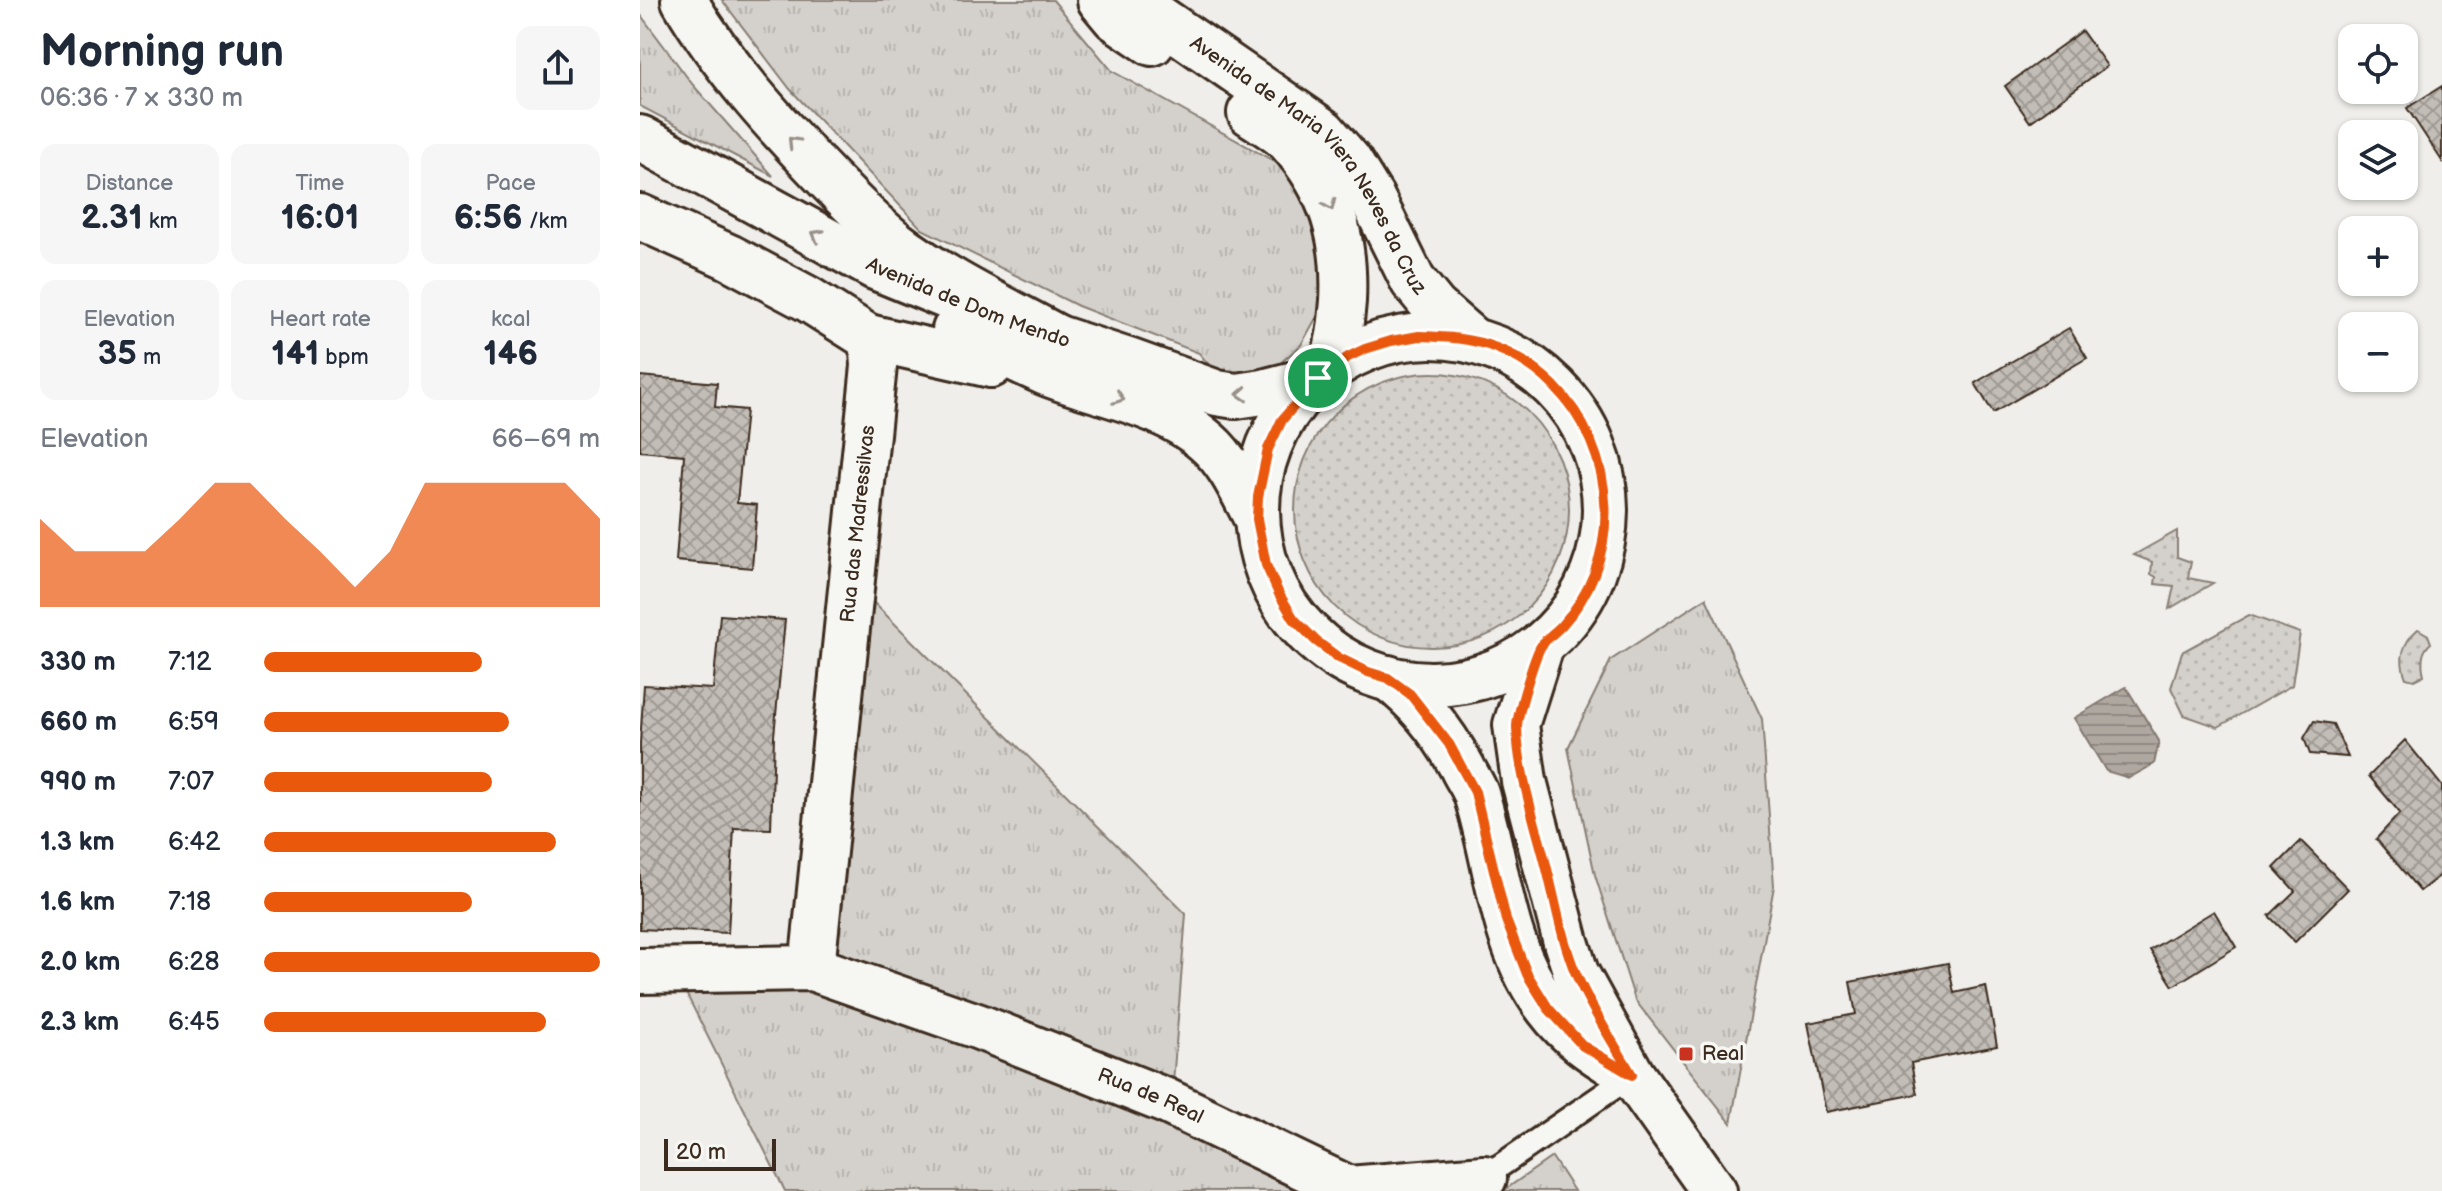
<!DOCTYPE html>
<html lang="en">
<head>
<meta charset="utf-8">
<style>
	:root { --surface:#fff; --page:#f6f6f7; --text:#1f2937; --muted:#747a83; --accent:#ea580c }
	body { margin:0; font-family:"Balsamiq Sans",sans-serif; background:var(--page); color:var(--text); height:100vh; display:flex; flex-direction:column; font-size:30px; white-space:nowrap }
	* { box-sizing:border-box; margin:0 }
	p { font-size:26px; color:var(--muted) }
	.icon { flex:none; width:44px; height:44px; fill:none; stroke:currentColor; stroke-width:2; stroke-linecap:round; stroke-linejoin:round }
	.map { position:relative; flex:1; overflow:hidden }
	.sheet { display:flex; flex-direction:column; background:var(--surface); width:640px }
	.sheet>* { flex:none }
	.buttons { position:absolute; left:1698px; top:24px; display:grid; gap:16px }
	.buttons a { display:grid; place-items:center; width:80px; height:80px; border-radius:16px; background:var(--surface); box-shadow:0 2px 6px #0004; font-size:40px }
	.scale { position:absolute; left:24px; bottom:20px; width:112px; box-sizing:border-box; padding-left:8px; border:4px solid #3b2a1e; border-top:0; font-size:22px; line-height:28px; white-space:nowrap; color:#3b2a1e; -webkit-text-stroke:6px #f6f6f2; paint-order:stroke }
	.pin { position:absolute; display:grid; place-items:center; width:68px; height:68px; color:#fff; margin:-34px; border:4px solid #fff; border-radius:50%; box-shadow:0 2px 8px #0007 }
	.round { display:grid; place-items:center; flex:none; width:84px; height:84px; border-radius:16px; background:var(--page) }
	.overview { display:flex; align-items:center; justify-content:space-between; height:136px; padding:0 40px }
	h1 { font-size:44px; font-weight:700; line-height:60px }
	.metrics { display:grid; grid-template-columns:repeat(3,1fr); gap:12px; height:136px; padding:8px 40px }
	.metrics div { display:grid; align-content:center; border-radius:16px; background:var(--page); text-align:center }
	.metrics b { font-size:34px; font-weight:700 }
	.metrics small { font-size:22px; font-weight:400 }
	.metrics p { font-size:22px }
	.chart { height:224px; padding:16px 40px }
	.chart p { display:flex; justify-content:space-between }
	.chart svg { width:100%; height:144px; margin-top:8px; fill:var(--accent); opacity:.7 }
	ul { padding:0 40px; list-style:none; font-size:26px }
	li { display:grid; grid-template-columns:128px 96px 1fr; align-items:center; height:60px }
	li i { height:20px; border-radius:10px; background:var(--accent) }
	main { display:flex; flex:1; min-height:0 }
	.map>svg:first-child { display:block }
	.grass { fill:url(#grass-tufts); stroke:#887e75; stroke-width:2 }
	.garden { fill:url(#garden-dots); stroke:#887e75; stroke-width:2 }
	.water { fill:url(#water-rules); stroke:#81766d; stroke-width:2 }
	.building { fill:url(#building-cross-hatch); stroke:#3b2a1e; stroke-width:2 }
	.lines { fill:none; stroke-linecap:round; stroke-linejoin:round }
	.lane-casing { stroke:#3b2a1e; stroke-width:28 }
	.street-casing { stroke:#3b2a1e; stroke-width:50 }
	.primary-casing { stroke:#3b2a1e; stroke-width:50 }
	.highway-casing { stroke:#3b2a1e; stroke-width:50 }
	.lane { stroke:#f6f6f2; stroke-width:22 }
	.street { stroke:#f6f6f2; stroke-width:44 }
	.primary { stroke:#f6f6f2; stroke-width:44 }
	.highway { stroke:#f6f6f2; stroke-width:44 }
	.oneway { stroke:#989088 }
	.route-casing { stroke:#fff; stroke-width:16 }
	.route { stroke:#ea580c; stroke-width:10 }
	.poi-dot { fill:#c8321e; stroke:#f6f6f2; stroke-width:3 }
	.labels { text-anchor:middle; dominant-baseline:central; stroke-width:7; stroke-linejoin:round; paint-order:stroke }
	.street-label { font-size:20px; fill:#3b2a1e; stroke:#f6f6f2 }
	.poi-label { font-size:20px; fill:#3b2a1e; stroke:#f6f6f2; text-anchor:start }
</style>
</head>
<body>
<main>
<section class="sheet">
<div class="overview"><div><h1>Morning run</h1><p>06:36 · 7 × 330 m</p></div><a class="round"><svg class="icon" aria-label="share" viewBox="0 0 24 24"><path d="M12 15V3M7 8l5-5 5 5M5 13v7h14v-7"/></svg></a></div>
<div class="metrics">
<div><p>Distance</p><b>2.31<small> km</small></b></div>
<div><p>Time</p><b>16:01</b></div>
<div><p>Pace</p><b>6:56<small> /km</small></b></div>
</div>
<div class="metrics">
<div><p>Elevation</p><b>35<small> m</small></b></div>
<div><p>Heart rate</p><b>141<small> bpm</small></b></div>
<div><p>kcal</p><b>146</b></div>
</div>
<div class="chart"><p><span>Elevation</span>66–69 m</p>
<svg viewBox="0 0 160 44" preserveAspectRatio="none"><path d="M0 44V17L10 27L20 27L30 27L40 17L50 6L60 6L70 17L80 27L90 38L100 27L110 6L120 6L130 6L140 6L150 6L160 17V44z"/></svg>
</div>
<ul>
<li><b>330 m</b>7:12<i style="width:65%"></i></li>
<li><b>660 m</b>6:59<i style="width:73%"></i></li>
<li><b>990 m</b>7:07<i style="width:68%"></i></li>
<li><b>1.3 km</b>6:42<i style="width:87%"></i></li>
<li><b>1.6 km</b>7:18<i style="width:62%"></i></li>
<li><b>2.0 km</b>6:28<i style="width:100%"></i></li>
<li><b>2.3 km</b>6:45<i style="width:84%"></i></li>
</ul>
</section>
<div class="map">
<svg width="1802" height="1191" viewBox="0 0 1802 1191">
	<defs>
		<pattern id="grass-tufts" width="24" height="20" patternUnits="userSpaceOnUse" patternTransform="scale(2)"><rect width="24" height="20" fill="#d4d1cc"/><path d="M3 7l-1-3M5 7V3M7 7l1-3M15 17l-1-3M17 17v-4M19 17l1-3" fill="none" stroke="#b7b4af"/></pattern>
		<pattern id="garden-dots" width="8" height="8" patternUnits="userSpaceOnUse" patternTransform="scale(2)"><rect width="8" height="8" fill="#d4d1cc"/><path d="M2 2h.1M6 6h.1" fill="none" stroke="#b7b4af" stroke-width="1.8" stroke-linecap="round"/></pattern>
		<pattern id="water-rules" width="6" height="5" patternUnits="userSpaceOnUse" patternTransform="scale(2)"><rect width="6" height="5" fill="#afa8a1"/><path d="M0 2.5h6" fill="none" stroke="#908983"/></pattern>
		<pattern id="building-cross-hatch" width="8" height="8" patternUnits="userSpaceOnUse" patternTransform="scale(2)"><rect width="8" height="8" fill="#c2bdb7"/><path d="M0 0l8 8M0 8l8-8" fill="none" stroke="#9f9a94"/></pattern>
	</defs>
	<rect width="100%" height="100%" fill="#efeeea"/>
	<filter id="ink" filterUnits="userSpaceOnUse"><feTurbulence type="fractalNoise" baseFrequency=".0125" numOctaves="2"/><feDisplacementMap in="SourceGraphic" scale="16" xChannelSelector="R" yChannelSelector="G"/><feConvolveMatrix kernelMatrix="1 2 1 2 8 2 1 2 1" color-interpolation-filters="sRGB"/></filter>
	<g filter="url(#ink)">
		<!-- grass -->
		<g class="grass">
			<polygon points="82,0 413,0 472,71 646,168 665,194 686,269 680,311 661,345 639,364 605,375 575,372 559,353 438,306 282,229 150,89"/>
			<polygon points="0,14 53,85 133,176 0,106"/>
			<polygon points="228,597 546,914 533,1083 716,1191 145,1191 43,987 184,978"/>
			<polygon points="1066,598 1122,719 1134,886 1091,1123 995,1000 955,875 928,748 971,660"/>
			<polygon points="912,1157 934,1191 863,1191"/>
		</g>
		<!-- garden -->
		<g class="garden">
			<circle cx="792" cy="510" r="137"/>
			<polygon points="1537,531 1537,557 1551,562 1548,578 1573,583 1529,609 1534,586 1515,584 1516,577 1511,574 1512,562 1494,555"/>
			<polygon points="1609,615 1660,633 1652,685 1578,727 1544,715 1531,688 1542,652"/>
			<path d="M1778 629 1788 635 1791 643C1781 651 1781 663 1784 675L1774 680 1766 678C1758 659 1763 642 1778 629Z"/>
		</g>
		<!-- water -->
		<polygon class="water" points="1486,687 1519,741 1514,764 1489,778 1466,771 1434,718"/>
		<!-- building -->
		<g class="building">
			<polygon points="1442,31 1467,66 1390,122 1365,86"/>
			<polygon points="1802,86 1802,161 1767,108"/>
			<polygon points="1429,328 1447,358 1353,413 1335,383"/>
			<polygon points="0,376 77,383 75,407 106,410 97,503 117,505 112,568 36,561 44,455 0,451"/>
			<polygon points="80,615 145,620 134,736 131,829 94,828 88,933 0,929 0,743 4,685 73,689"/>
			<polygon points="1674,721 1693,724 1708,757 1670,754 1664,738"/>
			<polygon points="1765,740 1802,786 1802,874 1780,891 1736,839 1760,813 1729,776"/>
			<polygon points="1661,841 1708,889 1655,942 1629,916 1655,891 1634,868"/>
			<polygon points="1574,911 1596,947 1533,986 1510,950"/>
			<polygon points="1308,963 1314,993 1346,986 1357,1046 1271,1063 1277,1094 1186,1112 1168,1023 1216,1014 1210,982"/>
		</g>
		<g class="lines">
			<defs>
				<polyline id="lane" points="838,1181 992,1075"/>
				<g id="street">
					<polyline points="0,217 89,257 168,299 228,337 233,351 234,366 172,968"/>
					<path id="s1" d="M0 971 172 968 337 1026 526 1101 709 1189 844 1178"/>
				</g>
				<g id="primary">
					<polyline points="460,0 475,18 512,43"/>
					<path id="s2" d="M496 0 503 7 683 131 709 161 732 198 773 281 795 308 832 340"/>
					<path d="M610 113C623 122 640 131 650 142 692 189 706 239 703 301 701 324 699 344 691 367"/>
					<path id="s3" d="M0 138 235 267 369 322 491 362 577 393 596 396 623 392 678 378"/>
					<path d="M315 330C345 343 374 359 404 372 457 394 523 402 567 442 590 462 603 493 617 519"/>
					<circle cx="791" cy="510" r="174"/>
					<polyline points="228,337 351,365"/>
					<polyline points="901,646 876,725 884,781 926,942 936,973 992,1075 1074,1191"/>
					<path d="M748 678C780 702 803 732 822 767 826 776 833 785 836 794 859 866 860 945 908 1008 929 1036 953 1052 983 1070"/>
				</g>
				<path id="highway" d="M44 0C83 67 136 125 190 181 211 202 233 226 257 244 305 281 363 308 416 337"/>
			</defs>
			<!-- lane casing -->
			<use href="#lane" class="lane-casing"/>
			<!-- street casing -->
			<use href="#street" class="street-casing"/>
			<!-- primary casing -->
			<use href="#primary" class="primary-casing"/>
			<!-- highway casing -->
			<use href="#highway" class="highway-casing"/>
			<!-- lane -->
			<use href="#lane" class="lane"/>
			<!-- street -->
			<use href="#street" class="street"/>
			<!-- primary -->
			<use href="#primary" class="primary"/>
			<!-- highway -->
			<use href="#highway" class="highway"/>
		</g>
		<!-- one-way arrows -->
		<defs><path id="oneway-chevron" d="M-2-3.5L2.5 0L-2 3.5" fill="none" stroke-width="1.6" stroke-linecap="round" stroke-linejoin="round" transform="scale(2)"/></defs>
		<g class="oneway">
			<use href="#oneway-chevron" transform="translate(153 142) rotate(-134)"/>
			<use href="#oneway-chevron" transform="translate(690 205) rotate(66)"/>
			<use href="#oneway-chevron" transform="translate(177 235) rotate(-151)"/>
			<use href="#oneway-chevron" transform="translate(602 394) rotate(177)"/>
			<use href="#oneway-chevron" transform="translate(479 398) rotate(20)"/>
		</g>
	</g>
	<g class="lines" filter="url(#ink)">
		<defs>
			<path id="route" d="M779 336C806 337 831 338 856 348 944 381 988 488 954 574 947 592 935 611 922 625 916 632 906 638 901 646 894 658 877 715 877 727 878 773 896 825 907 869 916 904 922 941 936 974 951 1009 973 1042 992 1075L943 1046 908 1008 887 974 866 920 835 792 809 744 770 694 748 678 728 672 699 658 676 641 654 619 639 594 626 565 617 519 618 497 628 449 642 420 678 378 708 357 725 349 751 341Z"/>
		</defs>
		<!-- route casing -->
		<use href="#route" class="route-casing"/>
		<!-- route -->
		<use href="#route" class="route"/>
	</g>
	<!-- markers -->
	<rect class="poi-dot" x="1038" y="1046" width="16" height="16" rx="4"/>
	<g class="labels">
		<!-- street labels -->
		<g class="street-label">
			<text stroke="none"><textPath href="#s2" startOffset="244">Avenida de Maria Viera Neves da Cruz</textPath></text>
			<text stroke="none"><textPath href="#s3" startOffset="368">Avenida de Dom Mendo</textPath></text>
			<text transform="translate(218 524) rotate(-84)">Rua das Madressilvas</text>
			<text stroke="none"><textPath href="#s1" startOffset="534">Rua de Real</textPath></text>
		</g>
		<!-- poi labels -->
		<g class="poi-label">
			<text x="1062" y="1054">Real</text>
		</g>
	</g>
</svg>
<div class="buttons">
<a><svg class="icon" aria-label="locate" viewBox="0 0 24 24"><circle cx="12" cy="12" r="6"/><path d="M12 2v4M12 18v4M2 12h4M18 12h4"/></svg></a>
<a><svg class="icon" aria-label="layers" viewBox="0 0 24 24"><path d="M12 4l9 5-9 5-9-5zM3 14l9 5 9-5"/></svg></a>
<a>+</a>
<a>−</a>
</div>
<div class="scale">20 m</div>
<div class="pin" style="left:678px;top:378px;background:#1e9e55"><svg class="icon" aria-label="arrive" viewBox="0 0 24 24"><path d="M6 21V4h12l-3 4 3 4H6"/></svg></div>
</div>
</main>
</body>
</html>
